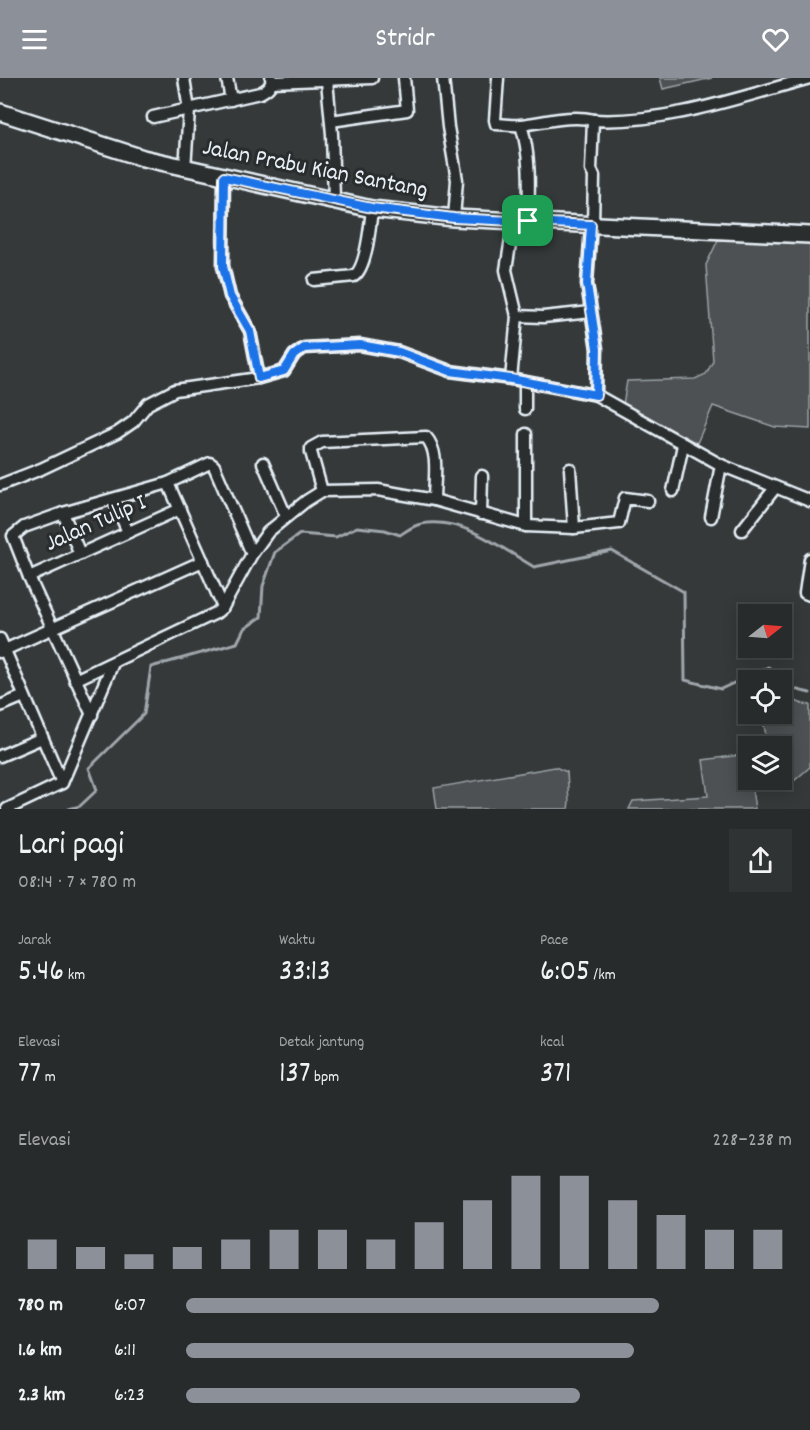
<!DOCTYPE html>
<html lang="id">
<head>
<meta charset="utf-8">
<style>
	:root { --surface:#282b2c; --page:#303334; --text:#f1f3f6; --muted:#a5a7a9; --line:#444748; --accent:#8c9099 }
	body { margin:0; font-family:Dekko,sans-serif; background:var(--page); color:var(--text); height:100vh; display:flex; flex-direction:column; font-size:22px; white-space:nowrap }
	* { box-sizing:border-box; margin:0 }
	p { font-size:20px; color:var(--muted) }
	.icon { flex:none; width:33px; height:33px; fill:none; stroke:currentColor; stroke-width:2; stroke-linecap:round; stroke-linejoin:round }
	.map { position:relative; height:731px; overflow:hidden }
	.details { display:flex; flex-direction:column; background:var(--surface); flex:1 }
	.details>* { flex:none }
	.needle { width:39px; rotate:73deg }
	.controls { position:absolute; left:738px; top:526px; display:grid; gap:12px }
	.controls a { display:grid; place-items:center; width:54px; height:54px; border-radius:0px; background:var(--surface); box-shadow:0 3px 15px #0003,0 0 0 2px var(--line); font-size:30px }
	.pin { position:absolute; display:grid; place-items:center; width:51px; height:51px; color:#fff; margin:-26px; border-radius:12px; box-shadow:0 3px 9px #0006 }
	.round { display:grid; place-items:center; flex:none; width:63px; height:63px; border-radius:0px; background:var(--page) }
	.overview { display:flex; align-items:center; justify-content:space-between; height:102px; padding:0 18px }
	h1 { font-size:33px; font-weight:600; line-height:45px }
	.figures { display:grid; grid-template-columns:repeat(3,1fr); gap:9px; height:102px; padding:6px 18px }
	.figures div { display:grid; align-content:center }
	.figures b { font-size:30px; font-weight:600 }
	.figures small { font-size:16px; font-weight:400 }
	.figures p { font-size:16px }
	.chart { height:168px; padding:12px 18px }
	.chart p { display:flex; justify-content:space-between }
	.chart svg { width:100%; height:108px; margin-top:6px; stroke:var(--accent); stroke-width:6 }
	ul { padding:0 18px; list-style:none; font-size:20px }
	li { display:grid; grid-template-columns:96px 72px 1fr; align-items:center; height:45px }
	li i { height:15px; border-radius:8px; background:var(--accent) }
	header { display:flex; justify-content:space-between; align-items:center; height:78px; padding:0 18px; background:var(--accent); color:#fff; font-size:27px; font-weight:600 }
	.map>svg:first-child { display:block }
	.green { fill:#4d5152; stroke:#9aa1a5; stroke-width:1.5 }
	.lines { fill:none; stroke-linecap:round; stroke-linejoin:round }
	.stream { stroke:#a0a7ac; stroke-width:3 }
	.street-casing { stroke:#e8f1f8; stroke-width:15 }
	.secondary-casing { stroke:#e8f1f8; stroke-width:20 }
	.street { stroke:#2a2d2e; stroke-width:10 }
	.secondary { stroke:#2a2d2e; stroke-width:15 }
	.route-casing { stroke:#fff; stroke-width:12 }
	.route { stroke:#1a73e8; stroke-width:8 }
	.labels { text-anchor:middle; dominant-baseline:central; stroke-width:6; stroke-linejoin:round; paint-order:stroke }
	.street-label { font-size:24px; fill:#e8f1f8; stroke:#2a2d2e }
</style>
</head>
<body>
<header><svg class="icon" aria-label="menu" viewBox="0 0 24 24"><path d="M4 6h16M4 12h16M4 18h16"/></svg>Stridr<svg class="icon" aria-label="heart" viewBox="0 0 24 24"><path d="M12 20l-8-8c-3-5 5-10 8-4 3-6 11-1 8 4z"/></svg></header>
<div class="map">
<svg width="810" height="731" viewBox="0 0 810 731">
	<rect width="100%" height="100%" fill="#35393a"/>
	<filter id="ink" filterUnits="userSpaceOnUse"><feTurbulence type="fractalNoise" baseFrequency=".0167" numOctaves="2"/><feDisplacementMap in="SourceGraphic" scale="12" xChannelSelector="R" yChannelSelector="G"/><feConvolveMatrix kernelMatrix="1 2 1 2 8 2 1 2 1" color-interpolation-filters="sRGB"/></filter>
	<g filter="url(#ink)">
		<!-- green -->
		<g class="green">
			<polygon points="660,0 712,0 663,11"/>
			<polygon points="810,161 810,351 775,349 713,328 697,365 623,327 627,303 695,301 706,296 713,283 706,187 718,162"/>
			<polygon points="782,618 803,626 810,627 810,689 795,702 752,711 755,731 629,731 633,723 708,718 703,682 748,676 748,702 782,702 782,669 768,669 762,636 782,636"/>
			<polygon points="555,689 567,694 569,724 568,731 437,731 434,710"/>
		</g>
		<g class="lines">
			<!-- stream -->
			<path class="stream" d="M69 731 80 728 97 712 89 690 144 636 151 589 237 565 244 551 261 539 263 508 275 474 300 456 336 459 357 449 385 452 400 457C406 453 414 447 421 446 462 438 501 470 534 489L612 473 684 514 685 602 721 611 768 589 779 595C787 611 793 611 810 615"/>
			<defs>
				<g id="street">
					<polyline points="184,0 189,32 185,90"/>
					<polyline points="227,0 231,22"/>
					<polyline points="443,0 448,49 457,102 454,140"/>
					<path d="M498 0 495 42 496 46C504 46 513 48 521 47 541 45 572 36 593 42"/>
					<polyline points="327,3 332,56 334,121"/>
					<polyline points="272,4 372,0"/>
					<path d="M153 39 260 15C266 12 273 8 271 0"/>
					<polyline points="331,43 407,32 404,0"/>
					<path d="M521 47C531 78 529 111 528 143"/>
					<polyline points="224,99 223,188 230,218 250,253 259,300"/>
					<polyline points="591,147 587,206 597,271 596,317"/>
					<path d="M593 147 594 98 591 92 593 42C666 46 740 19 810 0"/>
					<path d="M314 202 354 198C367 189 370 147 372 131"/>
					<polyline points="517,238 543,239 591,234"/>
					<polyline points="511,301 517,238 506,192 514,142"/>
					<polyline points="525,331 525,304"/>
					<polyline points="263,385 286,438"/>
					<polyline points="570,391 574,450"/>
					<polyline points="168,405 223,529"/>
					<polyline points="0,407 41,391 117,355 133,344 148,326 175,312 259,300 284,293 294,277 304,270 360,267 399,274 450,293 511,301 596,317 721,387 810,423"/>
					<path d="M322 413 311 374V370L322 364 426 359C440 374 434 402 434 422"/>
					<polyline points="673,413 683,367"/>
					<polyline points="113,421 128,454"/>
					<polyline points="63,435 80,476"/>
					<polyline points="481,436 482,398"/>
					<polyline points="711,439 721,387"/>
					<polyline points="526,448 526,356"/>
					<polyline points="742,452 775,410"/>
					<polyline points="810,481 805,515 810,517"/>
					<polyline points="29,499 180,431"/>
					<polyline points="0,561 62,705"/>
					<polyline points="0,574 203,483"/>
					<polyline points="75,602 216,535 223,529 252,476 268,454 306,423 322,413 378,412 434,422 526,448 574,450 619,445 625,420 648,423"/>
					<polyline points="0,628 24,618"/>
					<polyline points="92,637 29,499 13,458 24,449 63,435 168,405 210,385 214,388 252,476"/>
					<polyline points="0,678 42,660"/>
					<polyline points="7,731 62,705 113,585"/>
				</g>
				<polyline id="secondary" points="0,34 143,80 372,131 454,140 810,157"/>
			</defs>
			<!-- street casing -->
			<use href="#street" class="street-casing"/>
			<!-- secondary casing -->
			<use href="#secondary" class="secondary-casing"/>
			<!-- street -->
			<use href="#street" class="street"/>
			<!-- secondary -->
			<use href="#secondary" class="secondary"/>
		</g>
	</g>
	<g class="lines" filter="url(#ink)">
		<defs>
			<polygon id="route" points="224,99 372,130 454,140 591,147 587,206 597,271 596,317 511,301 450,293 399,274 360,267 304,270 294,277 284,293 259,300 250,253 230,218 223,188"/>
		</defs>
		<!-- route casing -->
		<use href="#route" class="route-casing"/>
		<!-- route -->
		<use href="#route" class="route"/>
	</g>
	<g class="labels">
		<!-- street labels -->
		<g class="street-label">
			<text transform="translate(315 92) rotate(11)">Jalan Prabu Kian Santang</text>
			<text transform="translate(96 446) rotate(-24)">Jalan Tulip I</text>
		</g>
	</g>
</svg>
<div class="controls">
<a><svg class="needle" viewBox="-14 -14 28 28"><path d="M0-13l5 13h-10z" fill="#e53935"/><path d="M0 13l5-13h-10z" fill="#a5a7a9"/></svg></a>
<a><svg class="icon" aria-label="locate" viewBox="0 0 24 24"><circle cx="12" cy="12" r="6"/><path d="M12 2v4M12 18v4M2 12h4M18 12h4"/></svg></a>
<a><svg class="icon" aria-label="layers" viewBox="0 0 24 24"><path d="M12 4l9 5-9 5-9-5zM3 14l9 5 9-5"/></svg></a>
</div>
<div class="pin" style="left:528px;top:143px;background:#1e9e55"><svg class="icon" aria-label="arrive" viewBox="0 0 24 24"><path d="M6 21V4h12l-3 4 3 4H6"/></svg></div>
</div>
<section class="details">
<div class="overview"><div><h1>Lari pagi</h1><p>08:14 · 7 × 780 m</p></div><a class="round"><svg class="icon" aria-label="share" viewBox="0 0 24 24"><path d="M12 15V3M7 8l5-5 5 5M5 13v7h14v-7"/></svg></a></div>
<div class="figures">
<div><p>Jarak</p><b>5.46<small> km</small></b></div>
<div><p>Waktu</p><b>33:13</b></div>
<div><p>Pace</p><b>6:05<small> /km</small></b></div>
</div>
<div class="figures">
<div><p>Elevasi</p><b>77<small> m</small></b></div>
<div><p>Detak jantung</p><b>137<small> bpm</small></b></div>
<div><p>kcal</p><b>371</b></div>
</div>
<div class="chart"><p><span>Elevasi</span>228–238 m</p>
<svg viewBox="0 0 160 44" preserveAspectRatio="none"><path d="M5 44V32M15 44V35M25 44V38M35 44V35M45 44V32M55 44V28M65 44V28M75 44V32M85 44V25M95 44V16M105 44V6M115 44V6M125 44V16M135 44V22M145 44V28M155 44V28"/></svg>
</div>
<ul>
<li><b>780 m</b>6:07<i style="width:78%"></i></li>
<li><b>1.6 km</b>6:11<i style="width:74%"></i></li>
<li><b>2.3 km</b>6:23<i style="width:65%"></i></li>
</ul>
</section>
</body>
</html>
